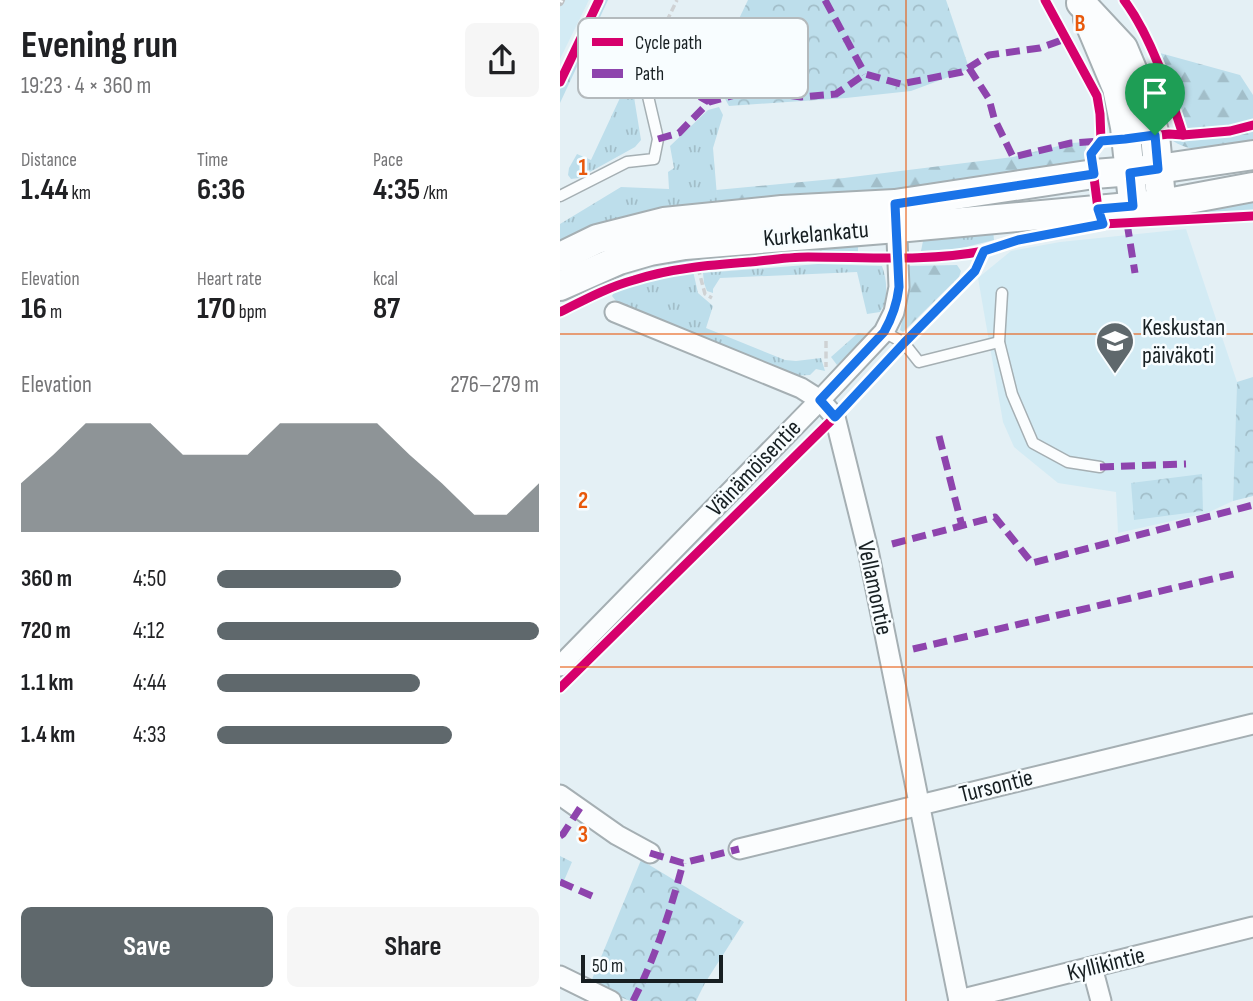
<!DOCTYPE html>
<html lang="en">
<head>
<meta charset="utf-8">
<style>
	:root { --surface:#fff; --page:#f6f6f6; --text:#202124; --muted:#757577; --accent:#5f686c }
	body { margin:0; font-family:"Sofia Sans Condensed",sans-serif; background:var(--page); color:var(--text); height:100vh; display:flex; flex-direction:column; font-size:26px; white-space:nowrap }
	* { box-sizing:border-box; margin:0 }
	p { font-size:23px; color:var(--muted) }
	.icon { flex:none; width:38px; height:38px; fill:none; stroke:currentColor; stroke-width:2; stroke-linecap:round; stroke-linejoin:round }
	.map { position:relative; flex:1; overflow:hidden }
	.side { display:flex; flex-direction:column; background:var(--surface); width:560px }
	.side>* { flex:none }
	.scale { position:absolute; left:21px; bottom:18px; width:142px; box-sizing:border-box; padding-left:7px; border:4px solid #171f22; border-top:0; font-size:19px; line-height:24px; white-space:nowrap; color:#171f22; -webkit-text-stroke:5px #f8fdff; paint-order:stroke }
	.pin { position:absolute; display:grid; place-items:center; width:60px; height:60px; color:#fff; margin:-72px -30px; border-radius:50% 50% 50% 0; rotate:-45deg; box-shadow:0 0 7px #0007 }
	.pin .icon { rotate:45deg }
	.round { display:grid; place-items:center; flex:none; width:74px; height:74px; border-radius:10px; background:var(--page) }
	.headline { display:flex; align-items:center; justify-content:space-between; height:119px; padding:0 21px }
	h1 { font-size:38px; font-weight:700; line-height:52px }
	.stats { display:grid; grid-template-columns:repeat(3,1fr); gap:10px; height:119px; padding:7px 21px }
	.stats div { display:grid; align-content:center }
	.stats b { font-size:30px; font-weight:700 }
	.stats small { font-size:19px; font-weight:400 }
	.stats p { font-size:19px }
	.chart { height:196px; padding:14px 21px }
	.chart p { display:flex; justify-content:space-between }
	.chart svg { width:100%; height:126px; margin-top:7px; fill:var(--accent); opacity:.7 }
	.cta { display:flex; gap:14px; margin-top:auto; padding:14px 21px }
	.cta a { flex:1; height:80px; border-radius:10px; background:var(--accent); color:#fff; font-size:28px; font-weight:700; line-height:80px; text-align:center }
	.cta a+a { background:var(--page); color:var(--text) }
	ul { padding:0 21px; list-style:none; font-size:23px }
	li { display:grid; grid-template-columns:112px 84px 1fr; align-items:center; height:52px }
	li i { height:18px; border-radius:9px; background:var(--accent) }
	main { display:flex; flex:1; min-height:0 }
	.map>svg:first-child { display:block }
	.built { fill:#d3ebf4 }
	.grass { fill:url(#grass-tufts) }
	.forest { fill:url(#forest-firs) }
	.park { fill:url(#park-crowns) }
	.lines { fill:none; stroke-linecap:round; stroke-linejoin:round }
	.lane-casing { stroke:#a5afb3; stroke-width:13 }
	.street-casing { stroke:#a5afb3; stroke-width:23 }
	.secondary-casing { stroke:#a5afb3; stroke-width:32 }
	.path { stroke:#cfd2d4; stroke-width:3.5; stroke-dasharray:7 3.5; stroke-linecap:butt }
	.lane { stroke:#fbfdfe; stroke-width:10 }
	.street { stroke:#fbfdfe; stroke-width:19 }
	.secondary { stroke:#fbfdfe; stroke-width:28 }
	.rail-casing { stroke:#bfc2c4; stroke-width:8 }
	.rail { stroke:#f8fdff; stroke-width:5; stroke-dasharray:16; stroke-linecap:butt }
	.quiet { stroke:#8e44ad; stroke-width:7; stroke-dasharray:14 7; stroke-linecap:butt }
	.cycleway-casing { stroke:#f8fdff; stroke-width:13 }
	.cycleway { stroke:#d6006c; stroke-width:9 }
	.route-casing { stroke:#fff; stroke-width:14 }
	.route { stroke:#1a73e8; stroke-width:9 }
	.grid { fill:none; stroke:#e8590c; stroke-width:2; stroke-opacity:0.55 }
	.labels { text-anchor:middle; dominant-baseline:central; stroke-width:5; stroke-linejoin:round; paint-order:stroke }
	.street-label { font-size:24px; fill:#171f22; stroke:#f8fdff }
	.poi-label { font-size:24px; fill:#171f22; stroke:#f8fdff; text-anchor:start }
	.key { fill:#f8fdff; stroke:#b4babd; stroke-width:2 }
	.key-label { font-size:19px; fill:#171f22 }
	.grid-label { font-size:23px; text-anchor:middle; font-weight:bold; fill:#e8590c; stroke:#f8fdff; stroke-width:5; stroke-linejoin:round; paint-order:stroke }
</style>
</head>
<body>
<main>
<section class="side">
<div class="headline"><div><h1>Evening run</h1><p>19:23 · 4 × 360 m</p></div><a class="round"><svg class="icon" aria-label="share" viewBox="0 0 24 24"><path d="M12 15V3M7 8l5-5 5 5M5 13v7h14v-7"/></svg></a></div>
<div class="stats">
<div><p>Distance</p><b>1.44<small> km</small></b></div>
<div><p>Time</p><b>6:36</b></div>
<div><p>Pace</p><b>4:35<small> /km</small></b></div>
</div>
<div class="stats">
<div><p>Elevation</p><b>16<small> m</small></b></div>
<div><p>Heart rate</p><b>170<small> bpm</small></b></div>
<div><p>kcal</p><b>87</b></div>
</div>
<div class="chart"><p><span>Elevation</span>276–279 m</p>
<svg viewBox="0 0 160 44" preserveAspectRatio="none"><path d="M0 44V27L10 17L20 6L30 6L40 6L50 17L60 17L70 17L80 6L90 6L100 6L110 6L120 17L130 27L140 38L150 38L160 27V44z"/></svg>
</div>
<ul>
<li><b>360 m</b>4:50<i style="width:57%"></i></li>
<li><b>720 m</b>4:12<i style="width:100%"></i></li>
<li><b>1.1 km</b>4:44<i style="width:63%"></i></li>
<li><b>1.4 km</b>4:33<i style="width:73%"></i></li>
</ul>
<div class="cta"><a>Save</a><a>Share</a></div>
</section>
<div class="map">
<svg width="693" height="1001" viewBox="0 0 693 1001">
	<defs>
		<pattern id="grass-tufts" width="24" height="20" patternUnits="userSpaceOnUse" patternTransform="scale(1.75)"><rect width="24" height="20" fill="#bddeeb"/><path d="M3 7l-1-3M5 7V3M7 7l1-3M15 17l-1-3M17 17v-4M19 17l1-3" fill="none" stroke="#a2bec9"/></pattern>
		<pattern id="forest-firs" width="22" height="20" patternUnits="userSpaceOnUse" patternTransform="scale(1.75)"><rect width="22" height="20" fill="#bddeeb"/><path d="M5 1l3.5 6h-7zM16 11l3.5 6h-7z" fill="#a2bec9"/></pattern>
		<pattern id="park-crowns" width="20" height="18" patternUnits="userSpaceOnUse" patternTransform="scale(1.75)"><rect width="20" height="18" fill="#bddeeb"/><path d="M2 6a3 3 0 1 1 6 0M12 15a3 3 0 1 1 6 0" fill="none" stroke="#a2bec9"/></pattern>
	</defs>
	<rect width="100%" height="100%" fill="#e4f0f5"/>
	<!-- built -->
	<g class="built">
		<polygon points="0,0 29,0 0,59"/>
		<polygon points="626,229 677,382 673,501 647,513 558,533 556,492 498,483 454,447 443,422 418,278 451,251 500,242"/>
	</g>
	<!-- grass -->
	<g class="grass">
		<polygon points="43,0 48,0 0,103 0,89"/>
		<polygon points="66,85 73,91 81,140 75,147 19,178 11,179 8,175 9,168 17,154 31,160"/>
		<polygon points="159,107 163,115 153,148 158,208 0,246 0,224 61,187 109,189 108,172 114,168 110,146 148,110"/>
		<polygon points="693,200 693,213 619,218 619,212"/>
		<polygon points="433,230 434,240 398,249 361,251 363,241 374,235"/>
		<path d="M298 242V252C234 251 171 255 108 265L106 260Z"/>
		<path d="M258 264 322 266C327 280 329 299 320 312L307 314 297 272 160 278 153 289V293L147 291 144 283 143 273Z"/>
		<polygon points="133,271 138,293 153,306 146,328 225,360 236,361 261,358 265,371 256,369 250,375 230,376 56,301 52,296 55,291 97,278"/>
		<polygon points="298,333 304,334 306,336 277,365 271,357"/>
	</g>
	<!-- forest -->
	<g class="forest">
		<polygon points="600,53 680,75 693,95 693,121 670,126 626,131 612,84"/>
		<path d="M693 130V139C664 146 636 158 610 139L671 135Z"/>
		<polygon points="526,142 527,167 317,194 158,208 156,190 284,178 453,157 511,143"/>
		<polygon points="397,265 401,271 399,277 343,332 340,330 348,297 348,266"/>
	</g>
	<!-- park -->
	<g class="park">
		<polygon points="188,0 386,0 409,68 402,72 351,91 286,98 169,106 152,75"/>
		<polygon points="693,377 693,496 673,501 677,382"/>
		<polygon points="642,474 643,511 574,520 571,483"/>
		<polygon points="0,856 12,862 3,883 0,882"/>
		<polygon points="81,860 184,922 145,983 136,1001 70,1001 30,984"/>
	</g>
	<g class="lines">
		<defs>
			<g id="lane">
				<polyline points="0,196 67,162 94,159 98,139 87,92 79,80"/>
				<polyline points="442,293 439,342 452,394 473,443 508,462 540,467"/>
				<polyline points="324,332 344,343 359,362 439,342"/>
			</g>
			<g id="street">
				<polyline points="55,312 241,388 260,400 275,417 308,550 399,1001"/>
				<polyline points="0,666 260,400 324,332 334,312 339,287 336,215"/>
				<polyline points="0,795 57,835 90,853"/>
				<polyline points="179,849 693,724"/>
				<polyline points="532,967 541,1001"/>
				<polyline points="0,976 51,1001"/>
				<polyline points="399,1000 693,927"/>
			</g>
			<g id="secondary">
				<polyline points="521,3 563,48 584,98 595,135 600,188"/>
				<polyline points="528,19 557,88 565,127 572,192"/>
				<polyline points="0,257 37,239 104,222 222,210 335,204 534,174 598,169 693,155"/>
				<polyline points="0,286 59,260 90,251 125,245 337,228 602,204 693,187"/>
			</g>
		</defs>
		<!-- lane casing -->
		<use href="#lane" class="lane-casing"/>
		<!-- street casing -->
		<use href="#street" class="street-casing"/>
		<!-- secondary casing -->
		<use href="#secondary" class="secondary-casing"/>
		<!-- path -->
		<g class="path">
			<polyline points="84,68 117,0"/>
			<polyline points="138,268 145,294 152,298"/>
			<polyline points="266,341 266,367"/>
		</g>
		<!-- lane -->
		<use href="#lane" class="lane"/>
		<!-- street -->
		<use href="#street" class="street"/>
		<!-- secondary -->
		<use href="#secondary" class="secondary"/>
		<defs>
			<polyline id="rail" points="0,2 1,0"/>
		</defs>
		<!-- rail casing -->
		<use href="#rail" class="rail-casing"/>
		<!-- rail -->
		<use href="#rail" class="rail"/>
		<!-- quiet -->
		<g class="quiet">
			<polyline points="265,0 305,74"/>
			<polyline points="409,68 429,99 434,118 453,157 511,143 541,141"/>
			<polyline points="81,75 125,88 149,102"/>
			<polyline points="98,139 119,133 149,102 194,90 241,97 276,94 305,74 341,84 402,72 429,55 480,48 505,39"/>
			<polyline points="567,223 575,273"/>
			<polyline points="379,436 402,526"/>
			<polyline points="540,467 626,464"/>
			<polyline points="332,544 435,517 472,563 693,505"/>
			<polyline points="353,649 678,573"/>
			<polyline points="0,836 3,834 20,808"/>
			<polyline points="90,853 123,863 179,849"/>
			<polyline points="0,882 32,896"/>
			<path d="M73 1001C95 958 111 910 123 863"/>
		</g>
		<defs>
			<g id="cycleway">
				<polyline points="485,0 537,96 540,114 541,141 531,154 538,209 543,224"/>
				<path d="M564 0C591 36 609 91 623 135"/>
				<polyline points="0,82 39,0"/>
				<polyline points="541,141 566,139 609,134 623,135 670,131 693,125"/>
				<path d="M0 312C24 300 48 287 74 280 111 268 151 265 190 262 209 260 229 257 248 257 307 257 366 262 424 251"/>
				<polyline points="0,688 286,406 344,343 415,271 424,251 458,240 543,224 693,216"/>
			</g>
		</defs>
		<!-- cycleway casing -->
		<use href="#cycleway" class="cycleway-casing"/>
		<!-- cycleway -->
		<use href="#cycleway" class="cycleway"/>
	</g>
	<g class="lines">
		<defs>
			<path id="route" d="M595 135 598 169 570 173 573 206 538 209 543 224 458 240 424 251 415 271 344 343 275 417 260 400 324 332C332 318 337 304 339 287L335 204 534 174 531 154 541 141 565 139Z"/>
		</defs>
		<!-- route casing -->
		<use href="#route" class="route-casing"/>
		<!-- route -->
		<use href="#route" class="route"/>
	</g>
	<!-- grid -->
	<path class="grid" d="M346 0V1001M0 334H693M0 667H693"/>
	<!-- icons -->
	<defs>
		<symbol id="school-pin" viewBox="-11 -11 22 30"><path d="M0 17L-7.5 6A9.5 9.5 0 1 1 7.5 6Z" fill="#5f686c" stroke="#f8fdff"/><path d="M0-5L7-2L0 1L-7-2ZM-4 1L0 2.5L4 1V4Q0 6-4 4Z" fill="#fff"/></symbol>
	</defs>
	<g fill-rule="evenodd">
		<use href="#school-pin" x="533" y="319" width="44" height="60"/>
	</g>
	<g class="labels">
		<!-- street labels -->
		<g class="street-label">
			<text transform="translate(256 234) rotate(-5)">Kurkelankatu</text>
			<text transform="translate(194 468) rotate(-46)">Väinämöisentie</text>
			<text transform="translate(315 588) rotate(78)">Vellamontie</text>
			<text transform="translate(436 786) rotate(-14)">Tursontie</text>
			<text transform="translate(546 964) rotate(-14)">Kyllikintie</text>
		</g>
		<!-- poi labels -->
		<g class="poi-label">
			<text x="582" y="327">Keskustan<tspan x="582" dy="28">päiväkoti</tspan></text>
		</g>
	</g>
	<!-- legend -->
	<rect x="18" y="18" width="230" height="80" rx="10" class="key"/>
	<rect x="32" y="38" width="31" height="8" fill="#d6006c"/>
	<rect x="32" y="69" width="31" height="9" fill="#8e44ad"/>
	<g class="key-label">
		<text x="75" y="49">Cycle path</text>
		<text x="75" y="80">Path</text>
	</g>
	<g class="grid-label">
		<text x="520" y="31">B</text>
		<text x="23" y="175">1</text>
		<text x="23" y="508">2</text>
		<text x="23" y="842">3</text>
	</g>
</svg>
<div class="scale">50 m</div>
<div class="pin" style="left:595px;top:135px;background:#1e9e55"><svg class="icon" aria-label="arrive" viewBox="0 0 24 24"><path d="M6 21V4h12l-3 4 3 4H6"/></svg></div>
</div>
</main>
</body>
</html>
